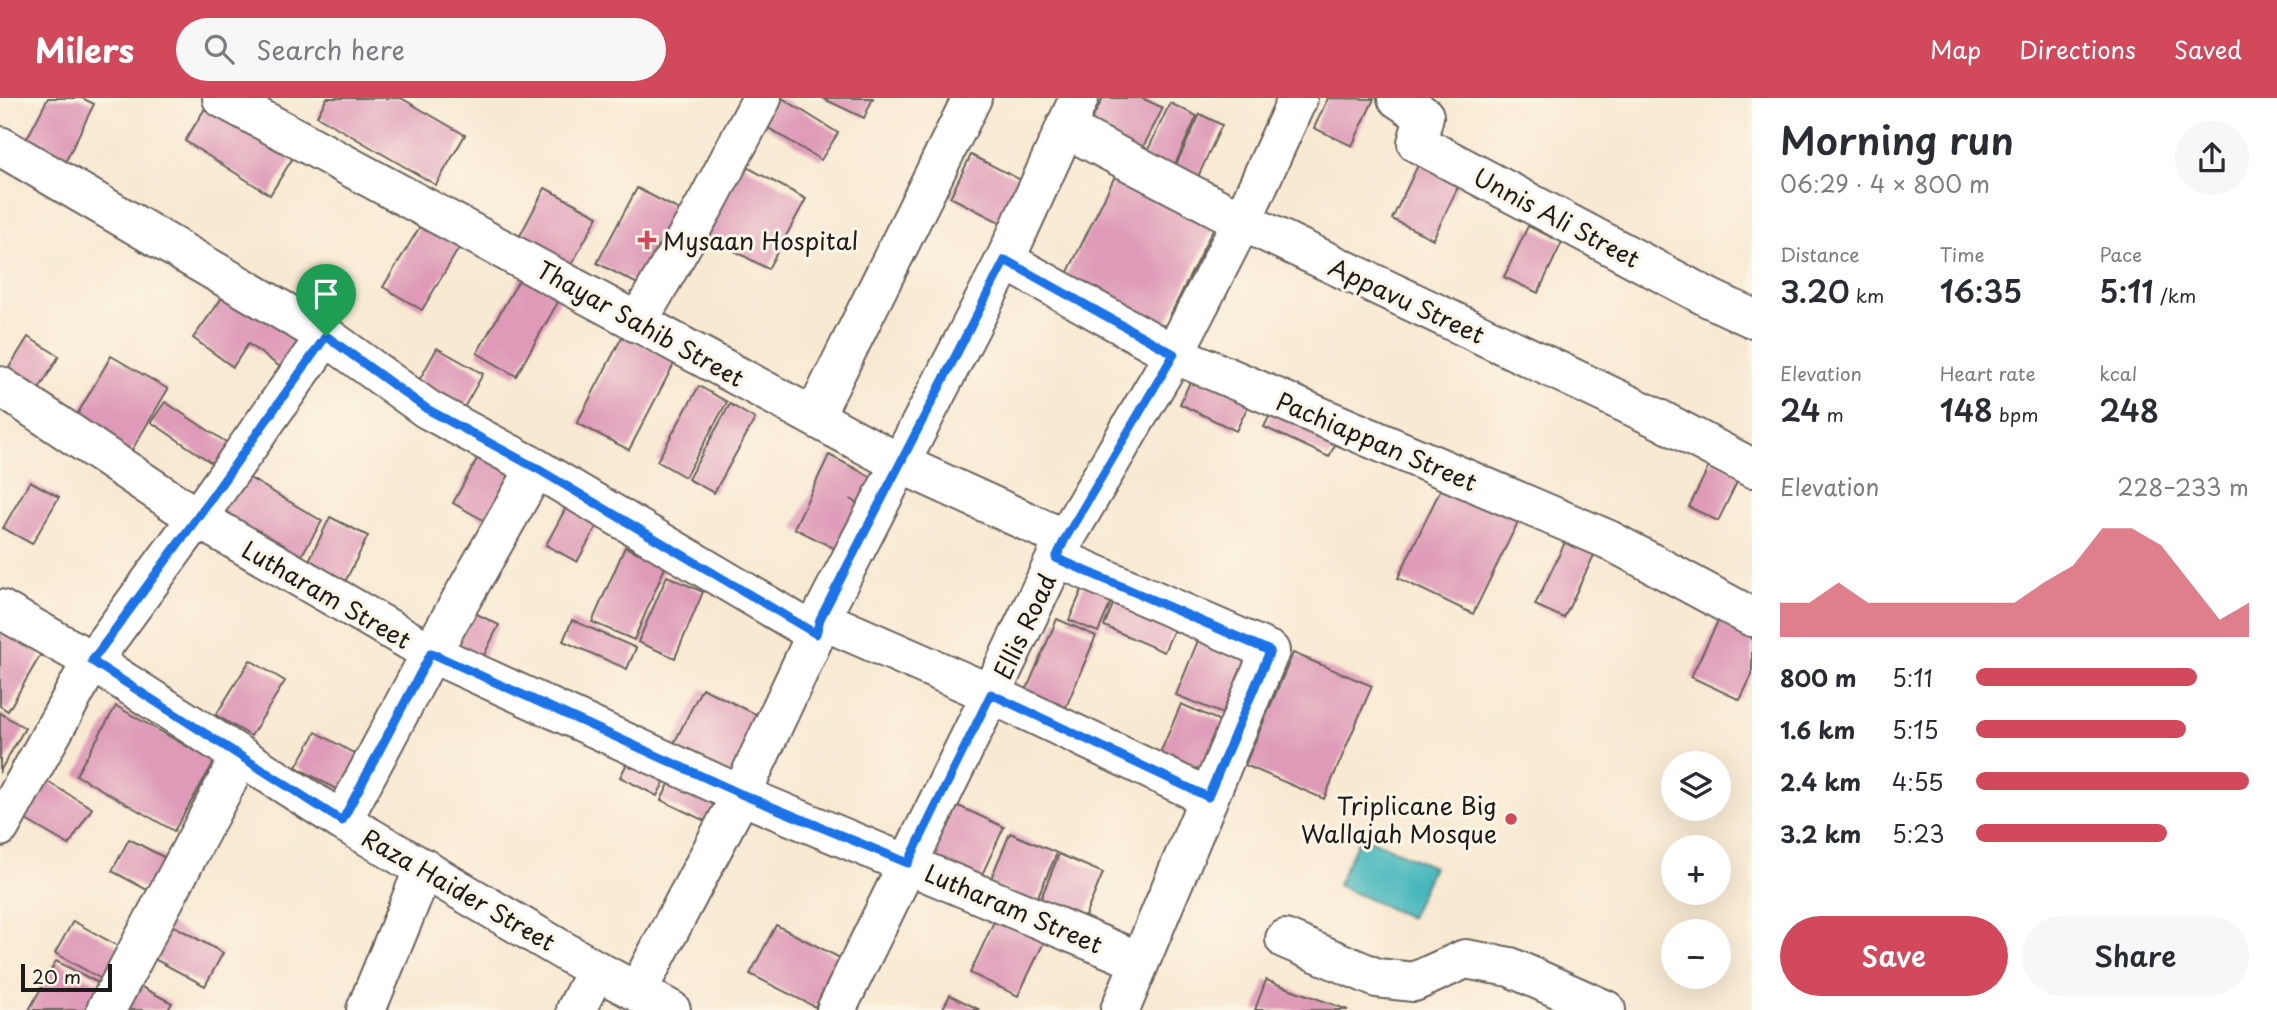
<!DOCTYPE html>
<html lang="en">
<head>
<meta charset="utf-8">
<style>
	:root { --surface:#fff; --page:#f7f7f7; --text:#2b2b33; --muted:#7c7c81; --accent:#d1495b }
	body { margin:0; font-family:"Playpen Sans",sans-serif; background:var(--page); color:var(--text); height:100vh; display:flex; flex-direction:column; font-size:26px; white-space:nowrap }
	* { box-sizing:border-box; margin:0 }
	p { font-size:23px; color:var(--muted) }
	.icon { flex:none; width:38px; height:38px; fill:none; stroke:currentColor; stroke-width:2; stroke-linecap:round; stroke-linejoin:round }
	.map { position:relative; flex:1; overflow:hidden }
	.details { display:flex; flex-direction:column; background:var(--surface); width:525px }
	.details>* { flex:none }
	.buttons { position:absolute; left:1661px; top:653px; display:grid; gap:14px }
	.buttons a { display:grid; place-items:center; width:70px; height:70px; border-radius:50%; background:var(--surface); box-shadow:0 7px 28px #0002; font-size:35px }
	.scale { position:absolute; left:21px; bottom:18px; width:91px; box-sizing:border-box; padding-left:7px; border:4px solid #1c1c1c; border-top:0; font-size:19px; line-height:24px; white-space:nowrap; color:#1c1c1c; -webkit-text-stroke:5px #fcf5e5; paint-order:stroke }
	.pin { position:absolute; display:grid; place-items:center; width:60px; height:60px; color:#fff; margin:-72px -30px; border-radius:50% 50% 50% 0; rotate:-45deg; box-shadow:0 0 7px #0007 }
	.pin .icon { rotate:45deg }
	.round { display:grid; place-items:center; flex:none; width:74px; height:74px; border-radius:37px; background:var(--page) }
	.summary { display:flex; align-items:center; justify-content:space-between; height:119px; padding:0 28px }
	h1 { font-size:38px; font-weight:600; line-height:52px }
	.stats { display:grid; grid-template-columns:repeat(3,1fr); gap:10px; height:119px; padding:7px 28px }
	.stats div { display:grid; align-content:center }
	.stats b { font-size:30px; font-weight:600 }
	.stats small { font-size:19px; font-weight:400 }
	.stats p { font-size:19px }
	.chart { height:196px; padding:14px 28px }
	.chart p { display:flex; justify-content:space-between }
	.chart svg { width:100%; height:126px; margin-top:7px; fill:var(--accent); opacity:.7 }
	.button { display:flex; gap:14px; margin-top:auto; padding:14px 28px }
	.button a { flex:1; height:80px; border-radius:42px; background:var(--accent); color:#fff; font-size:28px; font-weight:600; line-height:80px; text-align:center }
	.button a+a { background:var(--page); color:var(--text) }
	ul { padding:0 28px; list-style:none; font-size:23px }
	li { display:grid; grid-template-columns:112px 84px 1fr; align-items:center; height:52px }
	li i { height:18px; border-radius:9px; background:var(--accent) }
	header { display:flex; align-items:center; gap:42px; box-sizing:border-box; height:98px; padding:0 35px; background:var(--accent); color:#fff }
	header strong { font-size:33px }
	nav { display:flex; gap:38px; margin-inline-start:auto; font-size:24px }
	.search { width:490px; height:63px; background:var(--page); display:flex; align-items:center; gap:18px; box-sizing:border-box; padding:0 24px; border-radius:38px; color:var(--muted); font-size:26px }
	main { display:flex; flex:1; min-height:0 }
	.map>svg:first-child { display:block }
	.water { fill:#47b7bd; stroke:#326a6c; stroke-width:2 }
	.building { fill:#de9ab7 }
	.lines { fill:none; stroke-linecap:round; stroke-linejoin:round }
	.minor-casing { stroke:#69645c; stroke-width:42 }
	.minor { stroke:#fff; stroke-width:38 }
	.route-casing { stroke:#fff; stroke-width:14 }
	.route { stroke:#1a73e8; stroke-width:9 }
	.poi-dot { fill:#d1495b; stroke:#fcf5e5; stroke-width:2.5 }
	.labels { text-anchor:middle; dominant-baseline:central; stroke-width:6; stroke-linejoin:round; paint-order:stroke }
	.street-label { font-size:24px; fill:#1c1c1c; stroke:#fcf5e5 }
	.poi-label { font-size:24px; fill:#1c1c1c; stroke:#fcf5e5; text-anchor:start }
</style>
</head>
<body>
<header>
<strong>Milers</strong>
<div class="search"><svg class="icon" aria-label="search" viewBox="0 0 24 24"><circle cx="10" cy="10" r="6"/><path d="M15 15l6 6"/></svg>Search here</div>
<nav><a>Map</a><a>Directions</a><a>Saved</a></nav>
</header>
<main>
<div class="map">
<svg width="1752" height="912" viewBox="0 0 1752 912">
	<rect width="100%" height="100%" fill="#fcf5e5"/>
	<filter id="ink" filterUnits="userSpaceOnUse"><feTurbulence type="fractalNoise" baseFrequency=".0143" numOctaves="2"/><feDisplacementMap in="SourceGraphic" scale="14" xChannelSelector="R" yChannelSelector="G"/><feConvolveMatrix kernelMatrix="1 2 1 2 8 2 1 2 1" color-interpolation-filters="sRGB"/></filter>
	<filter id="wash" filterUnits="userSpaceOnUse"><feTurbulence type="fractalNoise" baseFrequency=".00686" numOctaves="4" result="noise"/><feDisplacementMap in="SourceGraphic" scale="28" xChannelSelector="R" yChannelSelector="G"/><feGaussianBlur stdDeviation="1.57" result="paint"/><feColorMatrix in="noise" values="0 0 0 0 0 0 0 0 0 0 0 0 0 0 0 0 0 1.4 0 .05"/><feComposite in="paint" operator="in"/></filter>
	<g filter="url(#wash)">
		<rect width="100%" height="100%" fill="#f8e9d2"/>
		<!-- water -->
		<polygon class="water" points="1361,737 1433,769 1410,820 1337,787"/>
		<g id="blocks">
			<!-- building -->
			<g class="building">
				<polygon points="48,0 82,0 94,6 63,69 23,48"/>
				<polygon points="327,0 401,0 465,37 436,87 317,18"/>
				<polygon points="764,0 782,0 838,35 821,62 752,20"/>
				<polygon points="822,0 873,0 864,20"/>
				<polygon points="1103,0 1142,0 1163,10 1138,59 1086,32"/>
				<polygon points="1328,0 1374,1 1352,48 1314,30"/>
				<polygon points="209,4 294,58 270,97 185,43"/>
				<polygon points="1170,5 1197,18 1172,73 1144,60"/>
				<polygon points="1200,16 1222,27 1196,83 1173,73"/>
				<polygon points="971,57 1033,88 1011,130 950,99"/>
				<polygon points="736,63 806,101 768,171 698,133"/>
				<polygon points="1419,65 1460,85 1433,141 1392,121"/>
				<polygon points="1117,74 1217,123 1164,230 1064,182"/>
				<polygon points="545,90 598,118 567,175 515,147"/>
				<polygon points="637,90 689,117 649,192 597,165"/>
				<polygon points="424,122 462,145 422,212 383,189"/>
				<polygon points="1528,128 1562,144 1538,195 1504,179"/>
				<polygon points="523,175 562,197 516,278 477,255"/>
				<polygon points="227,193 307,250 289,275 248,246 233,269 193,240"/>
				<polygon points="623,237 675,264 629,352 577,325"/>
				<polygon points="28,239 59,258 32,303 0,284"/>
				<polygon points="437,250 483,276 461,315 415,290"/>
				<polygon points="111,258 168,291 126,362 70,329"/>
				<polygon points="1194,275 1251,302 1236,333 1180,306"/>
				<polygon points="699,288 727,304 685,379 657,363"/>
				<polygon points="165,304 232,348 218,369 151,324"/>
				<polygon points="1276,304 1341,334 1329,359 1264,329"/>
				<polygon points="730,306 755,321 714,395 688,381"/>
				<polygon points="479,357 520,379 494,428 453,405"/>
				<polygon points="829,357 885,386 872,413 850,401 870,413 847,457 794,430"/>
				<polygon points="1712,362 1741,376 1718,423 1689,409"/>
				<polygon points="236,372 322,423 294,470 208,419"/>
				<polygon points="30,383 59,399 32,446 3,430"/>
				<polygon points="1444,384 1520,420 1473,516 1398,480"/>
				<polygon points="569,404 601,421 577,464 546,447"/>
				<polygon points="330,419 368,438 339,496 302,477"/>
				<polygon points="1567,440 1596,453 1564,520 1535,507"/>
				<polygon points="625,449 666,467 634,542 592,524"/>
				<polygon points="667,478 703,494 675,560 638,544"/>
				<polygon points="1088,478 1117,491 1098,534 1069,522"/>
				<polygon points="1119,492 1180,518 1164,554 1104,528"/>
				<polygon points="467,511 499,527 477,571 445,554"/>
				<polygon points="1057,521 1096,538 1061,621 1021,604"/>
				<polygon points="0,522 45,549 8,613 0,608"/>
				<polygon points="572,522 636,550 627,571 563,543"/>
				<polygon points="1718,523 1752,539 1752,577 1740,602 1691,579"/>
				<polygon points="1201,535 1258,558 1233,620 1176,597"/>
				<polygon points="1293,555 1372,588 1324,701 1245,667"/>
				<polygon points="250,562 285,583 251,638 216,617"/>
				<polygon points="702,590 774,625 742,691 669,655"/>
				<polygon points="1181,606 1232,628 1206,689 1155,667"/>
				<polygon points="116,608 214,664 174,733 76,677"/>
				<polygon points="0,615 25,630 0,673"/>
				<polygon points="316,634 362,660 343,695 296,669"/>
				<polygon points="635,650 672,669 657,698 620,679"/>
				<polygon points="677,670 725,693 709,725 661,702"/>
				<polygon points="46,683 92,710 69,747 24,721"/>
				<polygon points="952,705 1004,729 980,781 928,758"/>
				<polygon points="1010,735 1057,755 1035,805 989,785"/>
				<polygon points="129,741 177,766 160,799 112,773"/>
				<polygon points="1059,756 1103,775 1083,823 1039,805"/>
				<polygon points="997,817 1046,840 1018,898 970,875"/>
				<polygon points="73,823 125,852 107,884 55,855"/>
				<polygon points="165,823 223,855 205,888 147,857"/>
				<polygon points="776,827 840,860 815,909 750,876"/>
				<polygon points="56,863 110,891 99,912 29,912"/>
				<polygon points="128,882 172,905 168,912 112,912"/>
				<polygon points="1266,882 1348,912 1255,912"/>
				<polygon points="950,897 980,912 942,912"/>
			</g>
		</g>
	</g>
	<g filter="url(#ink)">
		<use href="#blocks" fill-opacity="0" stroke="#69645c" stroke-width="2"/>
		<g class="lines">
			<defs>
				<g id="minor">
					<polyline points="222,0 901,366 1065,441"/>
					<polyline points="1397,0 1424,18 1417,45 1711,201 1752,220"/>
					<polyline points="1065,30 1242,123 1659,321 1752,370"/>
					<polyline points="0,48 326,238 427,311 536,370 816,536"/>
					<polyline points="1005,162 1174,256 1609,442 1752,519"/>
					<polyline points="637,225 708,102 762,0"/>
					<polyline points="0,288 197,420 431,555 741,697 1139,863"/>
					<polyline points="814,319 972,0"/>
					<polyline points="1056,459 1270,553 1120,912"/>
					<polyline points="0,511 92,563 342,723 596,872 671,912"/>
					<polyline points="820,521 991,596 1208,699"/>
					<polyline points="342,723 431,555 536,370"/>
					<polyline points="0,729 92,563 197,420 326,238"/>
					<polyline points="1285,841 1377,880 1414,884 1465,861 1510,869 1606,912"/>
					<polyline points="638,892 741,697 816,536 820,521 1005,162 1079,0"/>
					<polyline points="106,912 240,659"/>
					<polyline points="366,912 424,770"/>
					<polyline points="576,912 596,872"/>
					<polyline points="836,912 991,596 1065,441 1174,256 1242,123 1298,0"/>
				</g>
			</defs>
			<!-- minor casing -->
			<use href="#minor" class="minor-casing"/>
			<!-- minor -->
			<use href="#minor" class="minor"/>
		</g>
	</g>
	<g class="lines" filter="url(#ink)">
		<defs>
			<polygon id="route" points="1005,162 1174,256 1065,441 1056,460 1270,553 1208,699 991,596 908,765 741,696 431,555 342,723 92,563 197,420 326,238 427,311 536,370 816,536 820,521"/>
		</defs>
		<!-- route casing -->
		<use href="#route" class="route-casing"/>
		<!-- route -->
		<use href="#route" class="route"/>
	</g>
	<!-- markers -->
	<g class="poi-dot">
		<path d="M643.5 131.5h7v7h7v7h-7v7h-7v-7h-7v-7h7z"/>
		<circle cx="1511" cy="721" r="7"/>
	</g>
	<g class="labels">
		<!-- street labels -->
		<g class="street-label">
			<text transform="translate(1557 119) rotate(28)">Unnis Ali Street</text>
			<text transform="translate(1407 202) rotate(25)">Appavu Street</text>
			<text transform="translate(641 225) rotate(29)">Thayar Sahib Street</text>
			<text transform="translate(1377 343) rotate(23)">Pachiappan Street</text>
			<text transform="translate(327 496) rotate(30)">Lutharam Street</text>
			<text transform="translate(1024 528) rotate(-65)">Ellis Road</text>
			<text transform="translate(459 791) rotate(30)">Raza Haider Street</text>
			<text transform="translate(1014 810) rotate(23)">Lutharam Street</text>
		</g>
		<!-- poi labels -->
		<g class="poi-label">
			<text x="663" y="142">Mysaan Hospital</text>
			<text x="1497" y="707" text-anchor="end">Triplicane Big<tspan x="1497" dy="28">Wallajah Mosque</tspan></text>
		</g>
	</g>
</svg>
<div class="buttons">
<a><svg class="icon" aria-label="layers" viewBox="0 0 24 24"><path d="M12 4l9 5-9 5-9-5zM3 14l9 5 9-5"/></svg></a>
<a>+</a>
<a>−</a>
</div>
<div class="scale">20 m</div>
<div class="pin" style="left:326px;top:238px;background:#1e9e55"><svg class="icon" aria-label="arrive" viewBox="0 0 24 24"><path d="M6 21V4h12l-3 4 3 4H6"/></svg></div>
</div>
<section class="details">
<div class="summary"><div><h1>Morning run</h1><p>06:29 · 4 × 800 m</p></div><a class="round"><svg class="icon" aria-label="share" viewBox="0 0 24 24"><path d="M12 15V3M7 8l5-5 5 5M5 13v7h14v-7"/></svg></a></div>
<div class="stats">
<div><p>Distance</p><b>3.20<small> km</small></b></div>
<div><p>Time</p><b>16:35</b></div>
<div><p>Pace</p><b>5:11<small> /km</small></b></div>
</div>
<div class="stats">
<div><p>Elevation</p><b>24<small> m</small></b></div>
<div><p>Heart rate</p><b>148<small> bpm</small></b></div>
<div><p>kcal</p><b>248</b></div>
</div>
<div class="chart"><p><span>Elevation</span>228–233 m</p>
<svg viewBox="0 0 160 44" preserveAspectRatio="none"><path d="M0 44V32L10 32L20 25L30 32L40 32L50 32L60 32L70 32L80 32L90 25L100 19L110 6L120 6L130 12L140 25L150 38L160 32V44z"/></svg>
</div>
<ul>
<li><b>800 m</b>5:11<i style="width:81%"></i></li>
<li><b>1.6 km</b>5:15<i style="width:77%"></i></li>
<li><b>2.4 km</b>4:55<i style="width:100%"></i></li>
<li><b>3.2 km</b>5:23<i style="width:70%"></i></li>
</ul>
<div class="button"><a>Save</a><a>Share</a></div>
</section>
</main>
</body>
</html>
